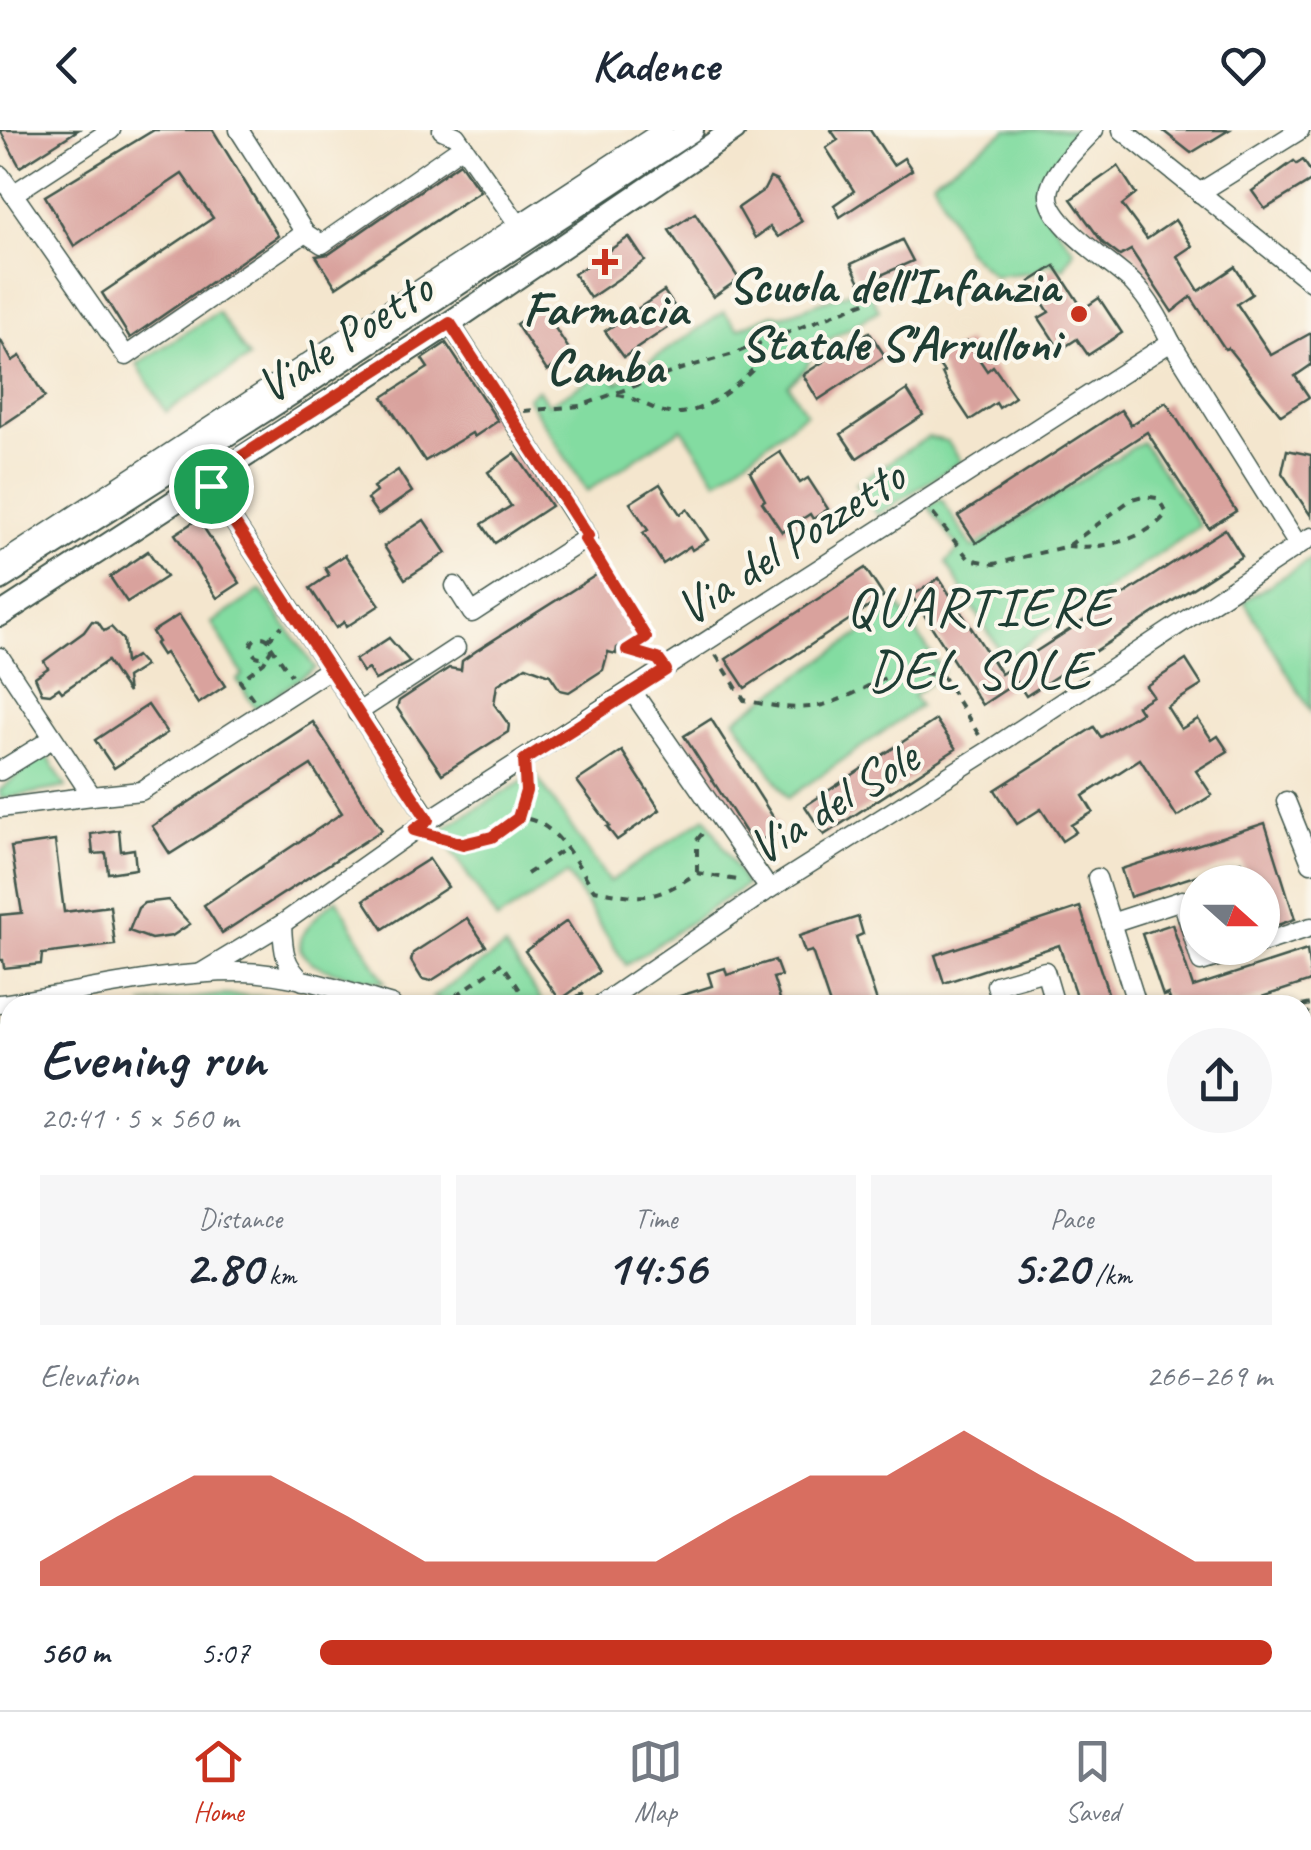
<!DOCTYPE html>
<html lang="en">
<head>
<meta charset="utf-8">
<style>
	:root { --surface:#fff; --page:#f6f6f7; --text:#1f2937; --muted:#747a83; --line:#e0e1e3; --accent:#c8321e }
	body { margin:0; font-family:Caveat,sans-serif; background:var(--page); color:var(--text); height:100vh; display:flex; flex-direction:column; font-size:38px; white-space:nowrap }
	* { box-sizing:border-box; margin:0 }
	p { font-size:32px; color:var(--muted) }
	.icon { flex:none; width:55px; height:55px; fill:none; stroke:currentColor; stroke-width:2; stroke-linecap:round; stroke-linejoin:round }
	.map { position:relative; flex:1; overflow:hidden }
	.details { position:absolute; left:0px; top:865px; width:1312px; height:715px; display:flex; flex-direction:column; background:var(--surface); border-radius:30px 30px 0 0; box-shadow:0 2px 8px #0004 }
	.details>* { flex:none }
	.needle { width:65px; rotate:111deg }
	.fabs { position:absolute; left:1180px; top:735px; display:grid; gap:20px }
	.fabs a { display:grid; place-items:center; width:100px; height:100px; border-radius:50%; background:var(--surface); box-shadow:0 2px 8px #0004; font-size:50px }
	.pin { position:absolute; display:grid; place-items:center; width:85px; height:85px; color:#fff; margin:-42px; border:5px solid #fff; border-radius:50%; box-shadow:0 2px 10px #0007 }
	.round { display:grid; place-items:center; flex:none; width:105px; height:105px; border-radius:52px; background:var(--page) }
	.overview { display:flex; align-items:center; justify-content:space-between; height:170px; padding:0 40px }
	h1 { font-size:55px; font-weight:700; line-height:75px }
	.metrics { display:grid; grid-template-columns:repeat(3,1fr); gap:15px; height:170px; padding:10px 40px }
	.metrics div { display:grid; align-content:center; border-radius:0px; background:var(--page); text-align:center }
	.metrics b { font-size:50px; font-weight:700 }
	.metrics small { font-size:28px; font-weight:400 }
	.metrics p { font-size:28px }
	.chart { height:280px; padding:20px 40px }
	.chart p { display:flex; justify-content:space-between }
	.chart svg { width:100%; height:180px; margin-top:10px; fill:var(--accent); opacity:.7 }
	ul { padding:0 40px; list-style:none; font-size:32px }
	li { display:grid; grid-template-columns:160px 120px 1fr; align-items:center; height:75px }
	li i { height:25px; border-radius:12px; background:var(--accent) }
	header { display:flex; justify-content:space-between; align-items:center; height:130px; padding:0 40px; background:var(--surface); font-size:45px; font-weight:700 }
	.menu { display:flex; justify-content:space-around; align-items:center; height:140px; border-top:2px solid var(--line); background:var(--surface); font-size:28px; color:var(--muted) }
	.menu a { display:grid; justify-items:center; gap:5px }
	.menu .active { color:var(--accent) }
	.map>svg:first-child { display:block }
	.green { fill:#83dca1; stroke:#518c6a; stroke-width:2.5 }
	.water { fill:#4ca5c9; stroke:#36717e; stroke-width:2.5 }
	.lines { fill:none; stroke-linecap:round; stroke-linejoin:round }
	.canal { stroke:#4ca5c9; stroke-width:18 }
	.building { fill:#d9a29d }
	.minor-casing { stroke:#3f564b; stroke-width:21 }
	.major-casing { stroke:#3f564b; stroke-width:26 }
	.path { stroke:#3f564b; stroke-width:4; stroke-dasharray:8 8; stroke-linecap:butt }
	.minor { stroke:#fff; stroke-width:18 }
	.major { stroke:#fff; stroke-width:22 }
	.route-casing { stroke:#fff; stroke-width:20 }
	.route { stroke:#c8321e; stroke-width:12 }
	.poi-dot { fill:#c8321e; stroke:#fbf7ec; stroke-width:4 }
	.labels { text-anchor:middle; dominant-baseline:central; stroke-width:8; stroke-linejoin:round; paint-order:stroke }
	.poi-label { font-size:50px; font-weight:bold; fill:#1f3d34; stroke:#fbf7ec; text-anchor:end }
	.street-label { font-size:50px; fill:#1f3d34; stroke:#fbf7ec }
	.quarter-label { font-size:55px; letter-spacing:2.5px; fill:#1f3d34; stroke:#fbf7ec }
</style>
</head>
<body>
<header><svg class="icon" aria-label="back" viewBox="0 0 24 24"><path d="M15 5l-7 7 7 7"/></svg>Kadence<svg class="icon" aria-label="heart" viewBox="0 0 24 24"><path d="M12 20l-8-8c-3-5 5-10 8-4 3-6 11-1 8 4z"/></svg></header>
<div class="map">
<svg width="1311" height="1580" viewBox="0 0 1311 1580">
	<rect width="100%" height="100%" fill="#fbf7ec"/>
	<filter id="ink" filterUnits="userSpaceOnUse"><feTurbulence type="fractalNoise" baseFrequency=".01" numOctaves="2"/><feDisplacementMap in="SourceGraphic" scale="20" xChannelSelector="R" yChannelSelector="G"/><feConvolveMatrix kernelMatrix="1 2 1 2 8 2 1 2 1" color-interpolation-filters="sRGB"/></filter>
	<filter id="wash" filterUnits="userSpaceOnUse"><feTurbulence type="fractalNoise" baseFrequency=".0048" numOctaves="4" result="noise"/><feDisplacementMap in="SourceGraphic" scale="40" xChannelSelector="R" yChannelSelector="G"/><feGaussianBlur stdDeviation="2.25" result="paint"/><feColorMatrix in="noise" values="0 0 0 0 0 0 0 0 0 0 0 0 0 0 0 0 0 1.4 0 .05"/><feComposite in="paint" operator="in"/></filter>
	<g filter="url(#wash)">
		<rect width="100%" height="100%" fill="#f4e6ce"/>
		<!-- green -->
		<g class="green">
			<polygon points="1007,0 1086,0 1045,54 1043,80 1074,120 1063,139 1049,132 1034,142 994,146 966,120 933,50"/>
			<polygon points="866,156 879,180 814,219 806,238 788,255 806,283 717,351 682,298 587,361 527,267 538,259 548,274 607,240 617,253 724,182 738,199 773,184 782,186"/>
			<polygon points="218,182 249,228 166,282 137,234"/>
			<polygon points="928,307 947,311 961,331 877,385 856,353"/>
			<polygon points="1142,312 1200,396 1005,529 946,433 959,419 928,376 941,369 973,418"/>
			<polygon points="1311,429 1311,582 1244,471"/>
			<polygon points="261,460 315,538 256,579 237,550 243,545 212,493"/>
			<polygon points="900,477 943,542 913,566 920,576 788,668 735,589"/>
			<polygon points="45,622 66,657 0,669 0,660"/>
			<polygon points="535,644 609,752 706,687 746,755 626,835 567,744 497,790 439,701"/>
			<path d="M337 769 385 853C363 848 281 839 304 803 313 789 323 778 337 769Z"/>
			<polygon points="505,817 545,875 455,875 432,868"/>
			<polygon points="222,865 288,868 316,875 142,875"/>
			<polygon points="10,895 10,1570 1302,1570 1302,1069 1311,1066 1311,1580 0,1580 0,897"/>
		</g>
		<!-- water -->
		<g class="water">
			<polygon points="0,1062 10,1067 10,1262 0,1257"/>
			<polygon points="0,1315 10,1320 10,1570 272,1570 267,1580 0,1580"/>
			<polygon points="1303,1469 1311,1472 1311,1580 1061,1580 1041,1570 1302,1570"/>
			<polygon points="302,1570 493,1570 513,1580 297,1580"/>
			<polygon points="644,1570 990,1570 985,1580 638,1580"/>
		</g>
		<g class="lines">
			<!-- canal -->
			<g class="canal">
				<polyline points="0,1272 10,1277"/>
				<polyline points="588,1570 608,1580"/>
			</g>
		</g>
		<g id="blocks">
			<!-- building -->
			<g class="building">
				<polygon points="0,0 78,0 20,37"/>
				<polygon points="154,0 213,0 278,106 130,208 102,163 213,88 182,44 74,116 45,66"/>
				<polygon points="831,0 870,0 893,35 904,28 912,40 840,87 834,75 854,61 826,18 838,10"/>
				<polygon points="1162,0 1229,0 1191,23"/>
				<polygon points="1303,30 1311,42 1311,51 1265,79 1252,61 1294,31 1297,34"/>
				<polygon points="460,33 480,61 336,157 316,126 329,124"/>
				<polygon points="1118,36 1136,64 1122,75 1147,109 1175,90 1192,116 1177,126 1199,161 1235,137 1252,164 1237,174 1271,225 1311,203 1311,235 1295,246 1309,267 1281,285 1228,218 1225,219 1191,167 1172,182 1131,120 1120,126 1103,113 1071,69"/>
				<polygon points="770,48 777,51 802,91 778,107 770,97 755,108 738,78 764,60"/>
				<polygon points="695,83 739,149 713,167 669,100"/>
				<polygon points="629,107 645,131 590,168 574,144"/>
				<polygon points="902,110 913,131 861,154 851,134"/>
				<polygon points="1055,136 1083,179 1099,168 1122,203 1088,225 1077,209 1060,220 1039,188 1049,182 1030,152"/>
				<polygon points="664,161 682,188 624,227 605,201"/>
				<polygon points="541,177 573,225 547,241 516,194"/>
				<polygon points="869,202 885,226 818,270 803,245"/>
				<polygon points="0,209 12,231 20,226 45,267 0,297"/>
				<polygon points="967,211 987,241 993,236 1015,267 999,278 996,273 970,290 950,260 942,243 944,242 936,231"/>
				<polygon points="446,213 498,291 474,307 472,303 425,331 383,267 428,238 422,229"/>
				<polygon points="907,260 923,285 857,328 841,304"/>
				<polygon points="1166,272 1236,381 1209,398 1147,302 976,413 958,386 1121,280 1131,295"/>
				<polygon points="1287,320 1311,325 1311,386 1282,343"/>
				<polygon points="780,322 800,353 808,348 828,379 813,389 810,384 782,402 762,372 765,370 750,342"/>
				<polygon points="515,323 551,376 495,413 482,394 511,376 488,342"/>
				<polygon points="398,340 412,362 378,385 367,369 376,362 373,357"/>
				<polygon points="660,354 680,384 687,379 708,410 692,420 690,416 663,434 643,403 648,400 630,373"/>
				<polygon points="198,389 240,453 217,468 175,404"/>
				<polygon points="424,390 446,423 405,449 384,416"/>
				<polygon points="1225,399 1242,426 1026,566 1017,552 982,575 912,466 939,448 1001,544"/>
				<polygon points="148,421 166,447 127,472 110,447"/>
				<polygon points="345,425 380,475 346,497 344,492 336,498 310,458 329,445 325,438"/>
				<polygon points="865,438 884,467 745,558 726,529"/>
				<polygon points="601,442 639,503 617,518 616,524 608,522 603,540 569,562 560,560 550,545 526,536 497,555 494,574 509,595 508,602 442,644 397,578 399,571 449,538 461,540 462,531 476,521"/>
				<polygon points="179,485 225,556 198,574 165,523 162,525 155,514 158,512 152,502"/>
				<polygon points="92,491 98,492 104,501 111,497 123,510 125,533 136,526 145,536 126,548 128,563 107,531 62,562 59,558 50,564 42,563 35,547 48,538 44,531 84,502"/>
				<polygon points="389,508 410,532 375,550 368,539 363,542 355,530"/>
				<polygon points="1186,530 1202,555 1167,577 1181,599 1198,589 1212,610 1218,606 1228,621 1196,641 1212,665 1177,687 1140,629 1083,666 1093,682 1071,695 1076,702 1062,711 1041,679 1017,694 995,660 1094,597 1101,607 1141,582 1137,576 1153,566 1146,556"/>
				<polygon points="148,575 167,603 114,638 95,610"/>
				<polygon points="711,589 780,698 754,715 684,606"/>
				<polygon points="936,590 956,619 824,705 805,676"/>
				<polygon points="313,592 382,700 222,803 204,775 342,683 311,635 170,724 152,696"/>
				<polygon points="622,621 660,680 617,710 607,697 610,696 577,651"/>
				<polygon points="1265,693 1295,789 1266,799 1262,752 1251,752 1241,731 1130,767 1121,739"/>
				<polygon points="119,700 121,721 134,719 136,739 108,743 106,723 93,724 91,704"/>
				<polygon points="55,711 64,782 110,776 115,815 42,824 41,834 4,838 3,830 0,830 0,785 22,783 11,717"/>
				<polygon points="429,729 448,757 383,799 364,770"/>
				<polygon points="168,770 190,794 172,806 151,809 129,801 138,778 144,773"/>
				<polygon points="1080,777 1112,875 1079,875 1059,815 944,853 935,825"/>
				<polygon points="858,787 863,804 856,807 878,875 830,875 812,821 805,823 799,806"/>
				<polygon points="467,788 486,816 431,851 422,849 411,831 413,823"/>
				<polygon points="567,791 599,842 560,870 525,821"/>
				<polygon points="1172,794 1193,857 1307,820 1311,851 1237,875 1172,875 1168,864 1163,866 1142,804"/>
				<polygon points="775,830 781,846 773,848 782,875 661,875 661,872 712,856 708,843 725,838 727,845"/>
			</g>
		</g>
	</g>
	<g filter="url(#ink)">
		<use href="#blocks" fill-opacity="0" stroke="#3f564b" stroke-width="2.5"/>
		<g class="lines">
			<defs>
				<g id="minor">
					<polyline points="239,0 305,103 322,114 463,16"/>
					<polyline points="442,0 456,6 525,104"/>
					<path d="M1094 0C1079 17 1051 41 1049 64 1047 93 1112 133 1133 153 1150 171 1160 190 1171 212L1298 415"/>
					<polyline points="1122,0 1311,152"/>
					<polyline points="0,45 126,226 305,103"/>
					<polyline points="1199,63 1300,0"/>
					<polyline points="13,64 111,0"/>
					<polyline points="450,193 588,407 472,483 455,456"/>
					<polyline points="206,349 429,690"/>
					<polyline points="0,434 663,0"/>
					<polyline points="0,527 92,666 141,661 328,540"/>
					<polyline points="632,561 769,759"/>
					<polyline points="357,583 456,518"/>
					<polyline points="0,641 52,609"/>
					<polyline points="1286,671 1311,733"/>
					<polyline points="0,678 92,666"/>
					<polyline points="1097,748 1137,875"/>
					<polyline points="1111,793 1182,770 1201,832 1247,818"/>
					<path d="M282 794C283 817 283 835 303 851"/>
					<polyline points="1262,813 1311,797"/>
					<polyline points="201,843 282,794 429,690 1171,212"/>
					<path d="M0 874C80 863 162 841 243 842 291 843 345 861 392 875"/>
					<polyline points="600,875 765,762 988,621 1311,407"/>
					<polyline points="1002,875 996,855 1045,841 1055,875"/>
					<polyline points="1302,910 1311,908"/>
				</g>
				<g id="major">
					<polyline points="0,449 295,261 692,0"/>
					<polyline points="0,485 450,193 734,0"/>
				</g>
			</defs>
			<!-- minor casing -->
			<use href="#minor" class="minor-casing"/>
			<!-- major casing -->
			<use href="#major" class="major-casing"/>
			<!-- path -->
			<g class="path">
				<path d="M617 265C636 267 651 280 669 283 713 288 761 234 784 203"/>
				<polyline points="524,281 580,276 681,239 730,225 873,169"/>
				<path d="M933 384 969 429 994 434 1068 416 1132 369 1143 366 1157 368 1167 383C1146 410 1101 420 1068 416"/>
				<polyline points="592,421 646,508 627,521 652,527"/>
				<circle cx="261" cy="517" r="10"/>
				<polyline points="268,510 282,496"/>
				<polyline points="271,516 291,545"/>
				<path d="M716 525 744 570C771 576 795 581 823 575 873 562 885 531 943 547L979 605"/>
				<polyline points="253,569 240,551 264,532 268,525"/>
				<path d="M525 650 526 661 519 688C555 688 576 733 594 760 646 769 652 772 697 743L737 750 741 747"/>
				<path d="M436 706C474 717 487 710 519 688"/>
				<polyline points="697,742 697,710 705,700"/>
				<polyline points="527,744 566,718"/>
				<polyline points="443,875 502,833 530,875"/>
				<polyline points="563,875 589,860"/>
				<polyline points="1302,876 1311,874"/>
				<polyline points="1302,885 1311,882"/>
				<polyline points="0,980 10,977"/>
				<polyline points="1302,1082 1311,1079"/>
				<polyline points="1302,1185 1311,1188"/>
				<polyline points="1302,1447 1311,1450"/>
			</g>
			<!-- minor -->
			<use href="#minor" class="minor"/>
			<!-- major -->
			<use href="#major" class="major"/>
		</g>
	</g>
	<g class="lines" filter="url(#ink)">
		<defs>
			<polygon id="route" points="450,193 588,406 585,409 646,508 627,520 658,529 666,540 524,630 526,661 518,688 492,707 463,714 414,700 428,690 206,349"/>
		</defs>
		<!-- route casing -->
		<use href="#route" class="route-casing"/>
		<!-- route -->
		<use href="#route" class="route"/>
	</g>
	<!-- markers -->
	<g class="poi-dot">
		<path d="M600 117h10v10h10v10h-10v10h-10v-10h-10v-10h10z"/>
		<circle cx="1079" cy="184" r="10"/>
	</g>
	<g class="labels">
		<!-- poi labels -->
		<g class="poi-label">
			<text x="1059" y="155">Scuola dell'Infanzia<tspan x="1059" dy="58">Statale S'Arrulloni</tspan></text>
			<text x="605" y="178" text-anchor="middle">Farmacia<tspan x="605" dy="58">Camba</tspan></text>
		</g>
		<!-- street labels -->
		<g class="street-label">
			<text transform="translate(344 207) rotate(-33)">Viale Poetto</text>
			<text transform="translate(790 412) rotate(-33)">Via del Pozzetto</text>
			<text transform="translate(833 672) rotate(-32)">Via del Sole</text>
		</g>
		<!-- quarter labels -->
		<g class="quarter-label">
			<text x="980" y="477">QUARTIERE<tspan x="980" dy="63">DEL SOLE</tspan></text>
		</g>
	</g>
</svg>
<div class="fabs">
<a><svg class="needle" viewBox="-14 -14 28 28"><path d="M0-13l5 13h-10z" fill="#e53935"/><path d="M0 13l5-13h-10z" fill="#747a83"/></svg></a>
</div>
<div class="pin" style="left:211px;top:356px;background:#1e9e55"><svg class="icon" aria-label="arrive" viewBox="0 0 24 24"><path d="M6 21V4h12l-3 4 3 4H6"/></svg></div>
<section class="details">
<div class="overview"><div><h1>Evening run</h1><p>20:41 · 5 × 560 m</p></div><a class="round"><svg class="icon" aria-label="share" viewBox="0 0 24 24"><path d="M12 15V3M7 8l5-5 5 5M5 13v7h14v-7"/></svg></a></div>
<div class="metrics">
<div><p>Distance</p><b>2.80<small> km</small></b></div>
<div><p>Time</p><b>14:56</b></div>
<div><p>Pace</p><b>5:20<small> /km</small></b></div>
</div>
<div class="chart"><p><span>Elevation</span>266–269 m</p>
<svg viewBox="0 0 160 44" preserveAspectRatio="none"><path d="M0 44V38L10 27L20 17L30 17L40 27L50 38L60 38L70 38L80 38L90 27L100 17L110 17L120 6L130 17L140 27L150 38L160 38V44z"/></svg>
</div>
<ul>
<li><b>560 m</b>5:07<i style="width:100%"></i></li>
</ul>
</section>
</div>
<nav class="menu">
<a class="active"><svg class="icon" aria-label="home" viewBox="0 0 24 24"><path d="M3 11l9-7 9 7M6 9v11h12V9"/></svg>Home</a>
<a><svg class="icon" aria-label="map" viewBox="0 0 24 24"><path d="M3 6l6-2 6 2 6-2v14l-6 2-6-2-6 2zM9 4v14M15 6v14"/></svg>Map</a>
<a><svg class="icon" aria-label="saved" viewBox="0 0 24 24"><path d="M7 4h10v16l-5-4-5 4z"/></svg>Saved</a>
</nav>
</body>
</html>
